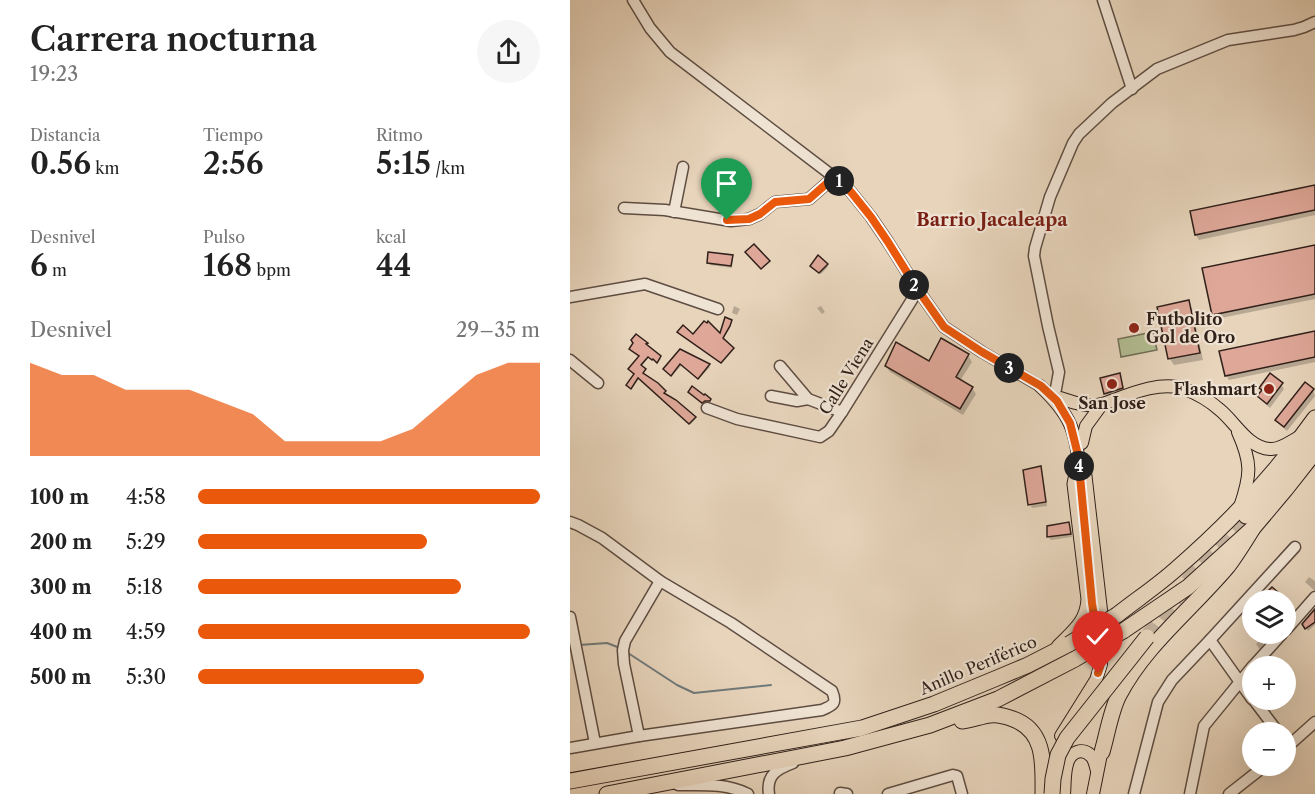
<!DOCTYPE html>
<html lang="es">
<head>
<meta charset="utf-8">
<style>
	:root { --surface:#fff; --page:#f6f6f6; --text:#222; --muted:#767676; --accent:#ea580c }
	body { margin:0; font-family:"Libre Caslon Text",serif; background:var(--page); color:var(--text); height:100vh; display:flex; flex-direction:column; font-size:22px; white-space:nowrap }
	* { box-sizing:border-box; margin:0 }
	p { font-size:20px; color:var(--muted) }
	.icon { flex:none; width:33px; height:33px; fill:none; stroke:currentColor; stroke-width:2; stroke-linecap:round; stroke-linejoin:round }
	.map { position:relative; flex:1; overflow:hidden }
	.sheet { display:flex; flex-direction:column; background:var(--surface); width:570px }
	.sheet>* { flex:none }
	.buttons { position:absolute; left:672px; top:590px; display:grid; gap:12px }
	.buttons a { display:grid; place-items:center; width:54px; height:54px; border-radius:50%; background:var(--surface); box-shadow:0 6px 24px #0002; font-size:30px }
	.pin { position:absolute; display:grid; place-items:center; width:51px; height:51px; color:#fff; margin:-62px -26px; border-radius:50% 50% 50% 0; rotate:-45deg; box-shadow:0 0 6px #0007 }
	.pin .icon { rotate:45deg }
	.km { position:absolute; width:30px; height:30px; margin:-15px; border-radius:50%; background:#222; color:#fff; font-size:16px; line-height:30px; text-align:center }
	.round { display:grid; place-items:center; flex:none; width:63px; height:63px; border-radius:32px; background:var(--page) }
	.overview { display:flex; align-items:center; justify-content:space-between; height:102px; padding:0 30px }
	h1 { font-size:33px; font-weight:600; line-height:45px }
	.metrics { display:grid; grid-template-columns:repeat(3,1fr); gap:9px; height:102px; padding:6px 30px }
	.metrics div { display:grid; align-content:center }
	.metrics b { font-size:30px; font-weight:600 }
	.metrics small { font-size:16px; font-weight:400 }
	.metrics p { font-size:16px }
	.chart { height:168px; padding:12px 30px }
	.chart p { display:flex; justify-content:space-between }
	.chart svg { width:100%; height:108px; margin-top:6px; fill:var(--accent); opacity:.7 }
	ul { padding:0 30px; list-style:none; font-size:20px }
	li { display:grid; grid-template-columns:96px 72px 1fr; align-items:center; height:45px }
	li i { height:15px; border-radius:8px; background:var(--accent) }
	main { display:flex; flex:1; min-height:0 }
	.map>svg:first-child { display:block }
	.green { fill:#b2bd92; stroke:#716e56; stroke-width:1.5 }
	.shadow { fill:#0003 }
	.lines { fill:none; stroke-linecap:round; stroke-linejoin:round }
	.stream { stroke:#707a7a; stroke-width:2 }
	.building { fill:#dea798; stroke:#30201a; stroke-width:1.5 }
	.highway-tunnel { stroke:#c2b09b; stroke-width:15; stroke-dasharray:15 8; stroke-linecap:butt }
	.minor-casing { stroke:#5e4d42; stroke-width:13 }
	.major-casing { stroke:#30201a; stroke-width:14 }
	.highway-casing { stroke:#30201a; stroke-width:17 }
	.minor { stroke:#efe3d3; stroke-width:10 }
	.major { stroke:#e7d4bb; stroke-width:12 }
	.highway { stroke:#e7d4bb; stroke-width:15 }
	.highway-bridge-casing { stroke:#30201a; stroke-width:17; stroke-linecap:butt }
	.highway-bridge { stroke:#e7d4bb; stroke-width:15 }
	.route-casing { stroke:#fff; stroke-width:12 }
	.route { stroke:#ea580c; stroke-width:8 }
	.poi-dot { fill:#8f2418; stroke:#efe3d3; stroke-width:2 }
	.labels { text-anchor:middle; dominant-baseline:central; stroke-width:4.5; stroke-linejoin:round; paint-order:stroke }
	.poi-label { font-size:16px; font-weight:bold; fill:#30201a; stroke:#efe3d3; text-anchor:start }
	.street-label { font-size:16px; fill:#30201a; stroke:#efe3d3 }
	.neighbourhood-label { font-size:18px; font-weight:bold; fill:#7a1f14; stroke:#efe3d3 }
</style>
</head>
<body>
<main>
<section class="sheet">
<div class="overview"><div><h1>Carrera nocturna</h1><p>19:23</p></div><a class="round"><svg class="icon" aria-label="share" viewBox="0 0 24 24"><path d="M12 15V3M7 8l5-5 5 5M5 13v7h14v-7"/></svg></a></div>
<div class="metrics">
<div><p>Distancia</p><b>0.56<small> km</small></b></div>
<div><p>Tiempo</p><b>2:56</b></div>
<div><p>Ritmo</p><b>5:15<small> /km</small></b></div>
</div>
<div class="metrics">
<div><p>Desnivel</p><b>6<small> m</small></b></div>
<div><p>Pulso</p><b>168<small> bpm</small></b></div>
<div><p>kcal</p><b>44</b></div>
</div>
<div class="chart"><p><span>Desnivel</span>29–35 m</p>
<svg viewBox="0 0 160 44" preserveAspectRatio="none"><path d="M0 44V6L10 11L20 11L30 17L40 17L50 17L60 22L70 27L80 38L90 38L100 38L110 38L120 33L130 22L140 11L150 6L160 6V44z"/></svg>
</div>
<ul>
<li><b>100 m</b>4:58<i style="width:100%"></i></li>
<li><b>200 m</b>5:29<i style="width:67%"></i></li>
<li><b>300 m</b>5:18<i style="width:77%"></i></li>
<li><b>400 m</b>4:59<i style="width:97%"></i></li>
<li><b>500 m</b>5:30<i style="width:66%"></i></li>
</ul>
</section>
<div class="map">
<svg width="745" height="794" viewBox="0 0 745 794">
	<rect width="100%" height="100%" fill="#e7d4bb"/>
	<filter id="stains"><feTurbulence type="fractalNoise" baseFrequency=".00333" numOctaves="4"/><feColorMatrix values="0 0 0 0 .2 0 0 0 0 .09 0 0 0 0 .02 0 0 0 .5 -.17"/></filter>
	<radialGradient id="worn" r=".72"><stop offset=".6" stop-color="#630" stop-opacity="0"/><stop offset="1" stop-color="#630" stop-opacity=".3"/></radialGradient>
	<!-- green -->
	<polygon class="green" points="583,332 587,350 551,357 548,339"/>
	<!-- shadow -->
	<g class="shadow">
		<polygon points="745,186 745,215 629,240 626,235"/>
		<polygon points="745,247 745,299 646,319 643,315"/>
		<polygon points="162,257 163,260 162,268 140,265 139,262"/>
		<polygon points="248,257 258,267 251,274 243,268"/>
		<polygon points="618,302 622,309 633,360 604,365 600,359"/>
		<polygon points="164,306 170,309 167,315 162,313"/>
		<polygon points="251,306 255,312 252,314 247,308"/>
		<polygon points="161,322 160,328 152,340 163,350 152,363 110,333 124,336 150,336"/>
		<polygon points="745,332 745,362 659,380 656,375"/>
		<polygon points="66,336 76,344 91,359 88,363 84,359 83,360 79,357 71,367 75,371 72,375 95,392 94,394 125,418 125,419 121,424 69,378 62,389 58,386 65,374 70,357 61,350"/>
		<polygon points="110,351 139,366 140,367 129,379 112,365 102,376 96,370"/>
		<polygon points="398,355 402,362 390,381 402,388 406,394 393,415 320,372 316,366 359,363"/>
		<polygon points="549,375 552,380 555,393 538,398 535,393"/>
		<polygon points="711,384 714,389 700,408 692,401 689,397 693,391 691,388"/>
		<polygon points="743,390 745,396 717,431 710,425 707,420"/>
		<polygon points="470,467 472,471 477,506 462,508 460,504"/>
		<polygon points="499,527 502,537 481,540 479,537 479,528"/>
		<polygon points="739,577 745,581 745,591 735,582"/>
		<polygon points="745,615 745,625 738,631 733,624"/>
		<polygon points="690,640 695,646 691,651 686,644"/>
	</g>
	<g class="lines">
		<!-- stream -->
		<g class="stream">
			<polyline points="9,645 37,643 50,648"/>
			<polyline points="58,653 107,685 124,693 201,685"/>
		</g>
	</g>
	<!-- building -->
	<g class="building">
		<polygon points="745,185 745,210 625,235 620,211"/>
		<polygon points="184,244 200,261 191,269 175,252"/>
		<polygon points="745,245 745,294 642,315 632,268"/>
		<polygon points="138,252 163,255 161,266 137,263"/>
		<polygon points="248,255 258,264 249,273 240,266"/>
		<polygon points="619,300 630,353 598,359 587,307"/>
		<polygon points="155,317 162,320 160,326 153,338 164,348 151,363 107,332 113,325 123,334 134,321 137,323 138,321 150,333"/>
		<polygon points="745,331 745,357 655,376 649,351"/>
		<polygon points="66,334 78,343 76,344 91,356 87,363 83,359 82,360 78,357 71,365 76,369 73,373 88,383 96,391 94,393 106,400 126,417 119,424 68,378 61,389 56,385 64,374 58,369 69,356 59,349 63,343 61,340"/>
		<polygon points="371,338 399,354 386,377 403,387 390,409 315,366 326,342 359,361"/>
		<polygon points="110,349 140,364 128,379 110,364 101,376 93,369"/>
		<polygon points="550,373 553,388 534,394 530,378"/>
		<polygon points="700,373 713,383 697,404 687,396 692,390 689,388"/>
		<polygon points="735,382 744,389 714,427 705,420"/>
		<polygon points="122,386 134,395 135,394 141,399 140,401 135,401 132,403 118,392"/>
		<polygon points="471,466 476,502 458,505 453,470"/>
		<polygon points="499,522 501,534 477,537 477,526"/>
		<polygon points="702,587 717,600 706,600 697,592"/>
		<polygon points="745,609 745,622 735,629 732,624"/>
	</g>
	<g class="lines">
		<!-- highway-tunnel -->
		<polyline class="highway-tunnel" points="577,637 623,574 676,516"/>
		<defs>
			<g id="minor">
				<polyline points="63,0 80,28 100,52 264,177 281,192 301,217 318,242 348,290 374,327 412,352 470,386"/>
				<polyline points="533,0 562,89"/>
				<polyline points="54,208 95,210 161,221 179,219 190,214 205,202 239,199 264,177"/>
				<polyline points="104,212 113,167"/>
				<polyline points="0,297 75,284 148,309"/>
				<polyline points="0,360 28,383"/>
				<polyline points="210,366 238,399 272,412"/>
				<polyline points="485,394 489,372 478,326 464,256 465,248 480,197 503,143 509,134 542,103 587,69 658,40 724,30 734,27 745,22"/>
				<polyline points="201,396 227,401 238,399"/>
				<polyline points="137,408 167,419 250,437 259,431 272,412 348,290"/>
				<path d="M0 522 8 525 32 538 90 581 161 623 262 691C267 703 264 705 252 710L69 736 0 748"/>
				<polyline points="0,617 25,743"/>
				<polyline points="716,630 745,597"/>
				<polyline points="640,640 682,699"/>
				<polyline points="683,666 713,633"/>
				<polyline points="683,699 708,732"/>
				<polyline points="69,736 54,664 53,650 55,641 90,581"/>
				<polyline points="716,748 745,722"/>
				<path d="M108 785C132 785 156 783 178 794"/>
				<polyline points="270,793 277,794"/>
				<path d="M199 794C196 775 207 769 223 763"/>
				<polyline points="318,794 383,775 387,776 392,794"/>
				<polyline points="564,794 588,702 602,680 640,640 725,547"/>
				<polyline points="620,794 634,726 682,667"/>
				<polyline points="659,794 696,765"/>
			</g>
			<g id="major">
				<path d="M470 386C501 415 506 431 510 472"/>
				<path d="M490 398C502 402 514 406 526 405 532 405 538 402 544 400 564 392 593 381 615 389 628 394 640 401 650 410 665 422 678 448 700 449 710 450 720 442 729 437"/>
				<path d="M668 432C682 463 681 475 670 507"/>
				<polyline points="512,443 516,426 532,404"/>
				<polyline points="514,463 531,610"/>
				<polyline points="491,736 526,680 531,664 522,600"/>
				<path d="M494 794C495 784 494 774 497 764 500 752 513 746 522 757 525 761 526 767 527 771"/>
				<polyline points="523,794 533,744"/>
			</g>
			<g id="highway">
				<polyline points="676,516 711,479 745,438"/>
				<path d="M547 615C566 600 587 586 605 570 656 526 706 473 745 418"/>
				<polyline points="553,631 618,587 683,528 715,490 745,452"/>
				<path d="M489 647C504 632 518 622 519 599L505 484 509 464"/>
				<path d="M392 721C402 720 411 716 420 715 428 714 435 716 443 719 476 731 473 764 473 794"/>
				<path d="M532 752C537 735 541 710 549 695 575 645 622 609 658 566 667 554 675 541 683 528"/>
				<polyline points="0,781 292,728 364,704 427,678 458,665 499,644"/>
				<polyline points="37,794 275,748 360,725 428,699 505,659"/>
			</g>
		</defs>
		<!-- minor casing -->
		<use href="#minor" class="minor-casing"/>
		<!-- major casing -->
		<use href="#major" class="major-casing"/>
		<!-- highway casing -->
		<use href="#highway" class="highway-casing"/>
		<!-- minor -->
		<use href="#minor" class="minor"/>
		<!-- major -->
		<use href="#major" class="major"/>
		<!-- highway -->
		<use href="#highway" class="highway"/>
		<defs>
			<g id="highway-bridge">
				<polyline points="499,644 547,615"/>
				<polyline points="505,659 553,631"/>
				<polyline points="482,794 483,779 488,755 497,738 577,637"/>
			</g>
		</defs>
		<!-- highway-bridge casing -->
		<use href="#highway-bridge" class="highway-bridge-casing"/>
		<!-- highway-bridge -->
		<use href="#highway-bridge" class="highway-bridge"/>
	</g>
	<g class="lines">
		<defs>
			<polyline id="route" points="157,220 179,219 190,214 205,202 239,199 264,177 281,192 301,217 318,242 348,290 374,327 412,352 471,386 487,401 500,423 508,455 522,603 531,664 528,673"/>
		</defs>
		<!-- route casing -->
		<use href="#route" class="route-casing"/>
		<!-- route -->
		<use href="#route" class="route"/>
	</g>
	<!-- markers -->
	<g class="poi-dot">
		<circle cx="564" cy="328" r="6"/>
		<circle cx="542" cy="384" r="6"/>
		<circle cx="699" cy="389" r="6"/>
	</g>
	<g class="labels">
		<!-- poi labels -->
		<g class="poi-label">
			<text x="576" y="319">Futbolito<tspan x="576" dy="18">Gol de Oro</tspan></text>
			<text x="687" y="389" text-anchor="end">Flashmart</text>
			<text x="542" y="403" text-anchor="middle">San Jose</text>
		</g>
		<!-- street labels -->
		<g class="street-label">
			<text transform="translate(276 376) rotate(-58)">Calle Viena</text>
			<text transform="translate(408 665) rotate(-23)">Anillo Periférico</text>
		</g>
		<!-- neighbourhood labels -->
		<g class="neighbourhood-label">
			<text x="422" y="220">Barrio Jacaleapa</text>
		</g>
	</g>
	<rect width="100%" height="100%" filter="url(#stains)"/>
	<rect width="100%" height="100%" fill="url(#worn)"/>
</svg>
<div class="buttons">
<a><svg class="icon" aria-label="layers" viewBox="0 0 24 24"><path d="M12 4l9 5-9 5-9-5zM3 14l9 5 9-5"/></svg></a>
<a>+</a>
<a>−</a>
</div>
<div class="pin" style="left:157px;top:220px;background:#1e9e55"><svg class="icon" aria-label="arrive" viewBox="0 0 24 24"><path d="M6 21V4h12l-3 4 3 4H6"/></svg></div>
<div class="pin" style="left:528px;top:673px;background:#d93025"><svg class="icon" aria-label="check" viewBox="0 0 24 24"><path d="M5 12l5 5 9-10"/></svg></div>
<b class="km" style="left:269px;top:181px">1</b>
<b class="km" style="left:344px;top:285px">2</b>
<b class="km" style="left:439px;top:368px">3</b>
<b class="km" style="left:509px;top:466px">4</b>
</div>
</main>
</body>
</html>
